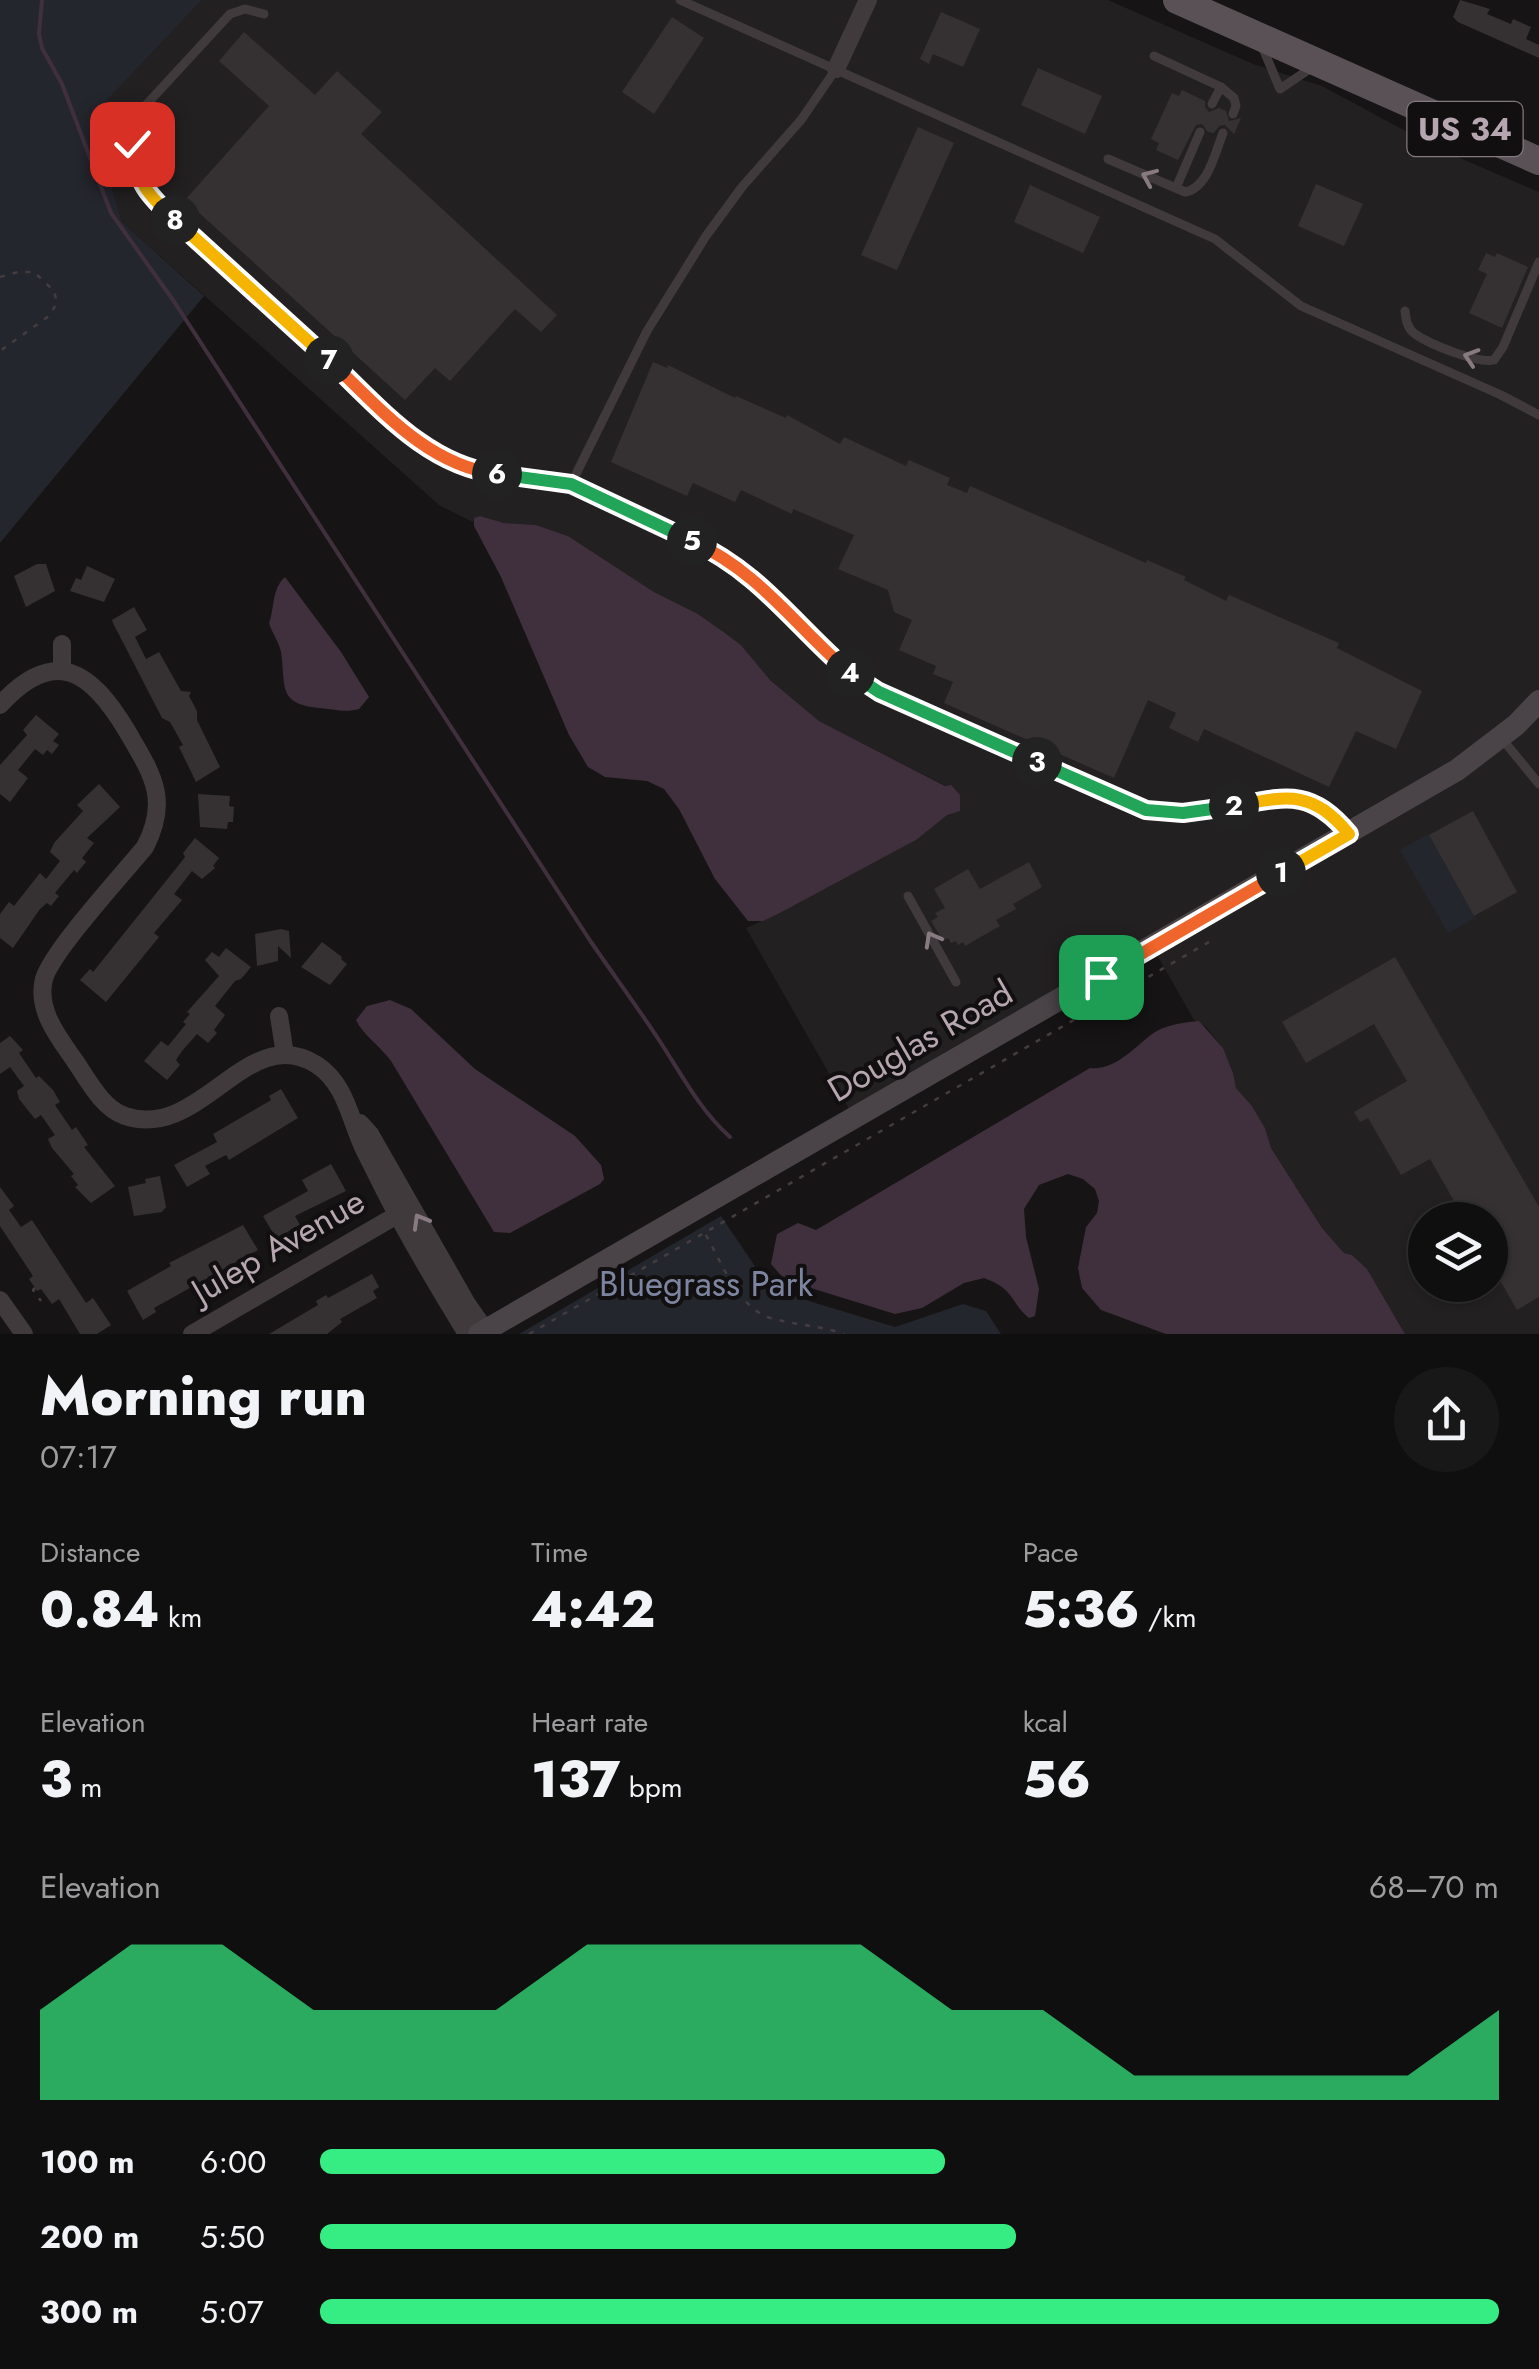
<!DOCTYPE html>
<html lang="en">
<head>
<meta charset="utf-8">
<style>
	:root { --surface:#100f0f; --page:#191818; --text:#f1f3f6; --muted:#9c9c9e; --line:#302f2f; --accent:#35ed82 }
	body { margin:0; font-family:Jost,sans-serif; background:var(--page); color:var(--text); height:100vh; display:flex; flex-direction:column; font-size:38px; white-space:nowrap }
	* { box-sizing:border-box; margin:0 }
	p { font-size:32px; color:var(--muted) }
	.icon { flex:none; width:55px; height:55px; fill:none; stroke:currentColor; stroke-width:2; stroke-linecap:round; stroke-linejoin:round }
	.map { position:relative; height:1334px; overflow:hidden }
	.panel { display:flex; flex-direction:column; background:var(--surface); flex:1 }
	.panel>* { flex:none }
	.tools { position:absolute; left:1408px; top:1202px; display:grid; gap:20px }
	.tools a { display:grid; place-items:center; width:100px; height:100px; border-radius:50%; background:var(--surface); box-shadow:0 2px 8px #0004,0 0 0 2px var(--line); font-size:50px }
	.pin { position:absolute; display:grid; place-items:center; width:85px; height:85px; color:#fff; margin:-42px; border-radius:20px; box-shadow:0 5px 15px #0006 }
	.km { position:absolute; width:50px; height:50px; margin:-25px; border-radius:50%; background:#222; color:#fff; font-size:28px; line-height:50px; text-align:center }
	.round { display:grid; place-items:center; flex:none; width:105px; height:105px; border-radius:52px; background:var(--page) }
	.headline { display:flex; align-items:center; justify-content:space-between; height:170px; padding:0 40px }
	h1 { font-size:55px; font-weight:800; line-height:75px }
	.stats { display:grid; grid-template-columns:repeat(3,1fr); gap:15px; height:170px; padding:10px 40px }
	.stats div { display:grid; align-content:center }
	.stats b { font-size:50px; font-weight:800 }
	.stats small { font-size:28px; font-weight:400 }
	.stats p { font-size:28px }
	.chart { height:280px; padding:20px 40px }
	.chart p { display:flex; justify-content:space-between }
	.chart svg { width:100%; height:180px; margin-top:10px; fill:var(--accent); opacity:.7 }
	ul { padding:0 40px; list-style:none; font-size:32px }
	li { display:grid; grid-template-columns:160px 120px 1fr; align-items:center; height:75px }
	li i { height:25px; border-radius:12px; background:var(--accent) }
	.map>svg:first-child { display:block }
	.built { fill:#232021; fill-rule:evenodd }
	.green { fill:#24262d }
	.water { fill:#40303d }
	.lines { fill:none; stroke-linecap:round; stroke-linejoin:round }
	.stream { stroke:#40303d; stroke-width:4 }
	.building { fill:#353133 }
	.path { stroke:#443d40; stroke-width:2.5; stroke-dasharray:5 8; stroke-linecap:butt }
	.lane { stroke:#403a3c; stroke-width:9 }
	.street { stroke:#403a3c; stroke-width:18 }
	.secondary { stroke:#4a4347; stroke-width:22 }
	.primary { stroke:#595155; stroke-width:28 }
	.oneway { stroke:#877b81 }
	.split-1-casing { stroke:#fff; stroke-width:20 }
	.split-2-casing { stroke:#fff; stroke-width:20 }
	.split-3-casing { stroke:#fff; stroke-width:20 }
	.split-4-casing { stroke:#fff; stroke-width:20 }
	.split-5-casing { stroke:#fff; stroke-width:20 }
	.split-6-casing { stroke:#fff; stroke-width:20 }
	.split-7-casing { stroke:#fff; stroke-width:20 }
	.split-8-casing { stroke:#fff; stroke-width:20 }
	.split-9-casing { stroke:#fff; stroke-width:20 }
	.split-1 { stroke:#f0652b; stroke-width:12 }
	.split-2 { stroke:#f5b400; stroke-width:12 }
	.split-3 { stroke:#22a559; stroke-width:12 }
	.split-4 { stroke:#22a559; stroke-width:12 }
	.split-5 { stroke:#f0652b; stroke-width:12 }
	.split-6 { stroke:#22a559; stroke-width:12 }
	.split-7 { stroke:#f0652b; stroke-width:12 }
	.split-8 { stroke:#f5b400; stroke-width:12 }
	.split-9 { stroke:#f5b400; stroke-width:12 }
	.labels { text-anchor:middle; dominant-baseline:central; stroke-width:8; stroke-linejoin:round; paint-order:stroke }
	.shield { fill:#110f0f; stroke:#84797f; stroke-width:2.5 }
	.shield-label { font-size:32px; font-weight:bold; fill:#b6a6af }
	.street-label { font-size:35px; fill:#b6a6af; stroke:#110f0f }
	.park-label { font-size:35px; fill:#7d84a0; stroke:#110f0f }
</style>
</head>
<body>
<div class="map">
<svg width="1539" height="1334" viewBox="0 0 1539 1334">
	<rect width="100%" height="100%" fill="#161414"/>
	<!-- built -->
	<path class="built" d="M202 0H1108L1253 64 1322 86 1437 148 1539 192V1334H1405L1367 1269 1352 1255 1344 1253 1322 1228 1271 1148 1265 1128 1252 1106 1236 1088 1233 1073 1223 1048 1206 1027 1194 1020 1148 939 851 1112 746 928 778 914 916 840 951 785 946 786 819 721 770 680 741 645 725 633 698 614 654 592 568 536 536 525 504 523 480 516 474 518 473 522 439 505 122 222 92 116ZM1425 1220H1490V1285H1425Z"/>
	<!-- green -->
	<g class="green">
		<polygon points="0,0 202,0 92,116 122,222 204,296 0,543"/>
		<polygon points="1428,834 1475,918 1448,933 1400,850"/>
		<polygon points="721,1216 769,1287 812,1302 895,1327 963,1304 986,1311 1001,1334 519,1334"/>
	</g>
	<!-- water -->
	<g class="water">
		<polygon points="480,516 504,523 536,525 568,536 654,592 698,614 725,633 741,645 770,680 819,721 945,786 951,785 960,795 960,811 947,815 916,840 778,914 763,921 748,921 715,879 679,809 664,789 647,781 605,777 588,767 569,735 501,577 474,526 474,518"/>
		<path d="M285 577 341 652 369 697 359 709C345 713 333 709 319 708 277 704 286 686 281 652 279 642 272 633 269 623 275 608 271 590 285 577Z"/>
		<path d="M390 1000 411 1009 475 1069 575 1136 601 1165 604 1179 600 1184 510 1233 494 1232 391 1061C381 1047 362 1034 356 1020L367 1006Z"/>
		<path d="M1199 1021 1223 1048 1233 1073 1236 1088 1252 1106 1265 1128 1271 1148 1322 1228 1344 1253 1352 1255 1367 1269 1405 1334H1166L1101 1310 1082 1288 1078 1268 1086 1227 1097 1213 1099 1201 1095 1189 1083 1179 1068 1174 1039 1185 1024 1209 1026 1237 1039 1289 1035 1316 1029 1318C1009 1301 1016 1290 984 1278L964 1283 922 1308 895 1314 785 1280 771 1264 777 1234 798 1223 816 1230 1090 1068C1114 1071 1134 1048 1152 1034 1164 1025 1185 1022 1199 1021Z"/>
	</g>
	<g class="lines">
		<!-- stream -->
		<path class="stream" d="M42 0 39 34 42 48 62 84 111 213 173 300 591 942C613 974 636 1005 657 1037 681 1073 698 1108 730 1137"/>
	</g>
	<!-- building -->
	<g class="building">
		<polygon points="1460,0 1490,9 1487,14 1511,24 1513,19 1531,27 1526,39 1539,45 1539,58 1458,22 1453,17"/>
		<polygon points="941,12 980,29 963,67 933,54 929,64 920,59"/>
		<polygon points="672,17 704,38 654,114 622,92"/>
		<polygon points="244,32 315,95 337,71 382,112 361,134 557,315 541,332 515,309 450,381 435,368 405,400 185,200 269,106 219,61"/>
		<polygon points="1038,68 1102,96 1085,134 1021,105"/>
		<polygon points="1182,90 1205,101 1205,107 1209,112 1219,108 1226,111 1229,121 1241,118 1234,134 1225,125 1219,126 1214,133 1208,132 1202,124 1196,125 1178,160 1156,150 1159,143 1151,139 1172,93 1179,96"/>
		<polygon points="918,127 954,143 897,270 861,255"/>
		<polygon points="1316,184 1363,204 1344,246 1298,226"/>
		<polygon points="1030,185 1100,217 1083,253 1014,222"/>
		<polygon points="1486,253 1495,257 1497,253 1528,267 1502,328 1469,313 1487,274 1478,270"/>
		<polygon points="653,362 667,368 668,365 735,398 736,396 786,418 787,415 840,444 844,437 906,466 909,460 950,478 947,485 967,493 970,486 1146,563 1147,560 1186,577 1184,580 1226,601 1229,595 1339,643 1337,648 1422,691 1396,749 1356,731 1329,787 1204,729 1198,742 1169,728 1176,713 1148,700 1114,778 944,703 953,682 933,674 936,666 899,650 912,620 894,612 888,590 838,569 854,535 793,509 792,514 741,490 735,502 693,483 687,496 611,462"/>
		<polygon points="37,564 46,564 55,591 26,607 14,576"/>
		<polygon points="87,566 115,579 104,602 70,591 76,578 81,580"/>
		<polygon points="134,607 147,630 135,637 146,659 159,652 181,691 191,692 189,696 197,711 197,720 220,767 196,782 179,747 183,745 170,722 162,718 114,625 112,620"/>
		<polygon points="36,715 59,734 53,741 59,745 52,754 47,750 43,755 35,749 18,770 28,778 10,802 0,794 0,765 27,735 23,730"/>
		<polygon points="99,784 120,807 87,838 94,843 82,858 86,862 77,873 74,870 55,893 59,896 51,906 47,903 40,909 13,948 0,938 0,914 9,902 14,906 40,873 46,879 60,861 50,852 54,843 83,811 77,805"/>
		<polygon points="198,794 230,796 229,806 234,807 233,822 228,822 227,829 200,827"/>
		<polygon points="1473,811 1517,892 1474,916 1429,835"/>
		<polygon points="195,838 219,858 213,866 215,868 202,879 192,871 178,889 174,894 182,900 154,933 159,937 106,1002 80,980 90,969 93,972 178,866 185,857 183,853"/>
		<polygon points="1029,862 1042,887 1013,904 1016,909 996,920 1000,926 965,946 963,942 958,945 956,941 951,943 948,938 943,941 931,921 938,917 935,913 945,908 934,889 968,869 980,889"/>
		<polygon points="281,929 289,931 291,958 278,946 278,961 257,966 255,934"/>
		<polygon points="322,942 342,957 341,959 347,964 330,985 301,967"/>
		<polygon points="226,948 251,967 241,979 235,981 215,1006 225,1015 214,1030 217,1033 208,1043 197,1034 182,1051 176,1060 180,1065 167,1080 144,1061 161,1041 168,1046 186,1024 183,1022 190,1014 187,1012 219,976 205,960 212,952 219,957"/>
		<polygon points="1395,957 1539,1207 1539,1297 1517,1310 1490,1263 1490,1220 1465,1220 1430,1159 1401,1175 1368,1118 1360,1122 1354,1112 1407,1081 1374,1024 1306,1063 1282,1022"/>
		<polygon points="10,1036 23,1050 19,1053 36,1078 39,1076 53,1090 60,1102 55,1105 72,1130 76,1127 88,1145 84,1147 115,1186 91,1203 75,1187 78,1185 71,1176 74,1174 52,1148 48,1139 55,1135 41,1115 35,1119 19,1099 17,1091 24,1086 10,1067 0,1074 0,1043"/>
		<polygon points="281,1089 298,1118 229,1160 226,1155 205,1166 210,1174 187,1187 174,1165 217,1142 213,1134 266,1103 271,1100 269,1096"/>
		<polygon points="331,1164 346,1191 295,1216 300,1225 276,1238 263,1216 308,1191 302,1180"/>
		<polygon points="160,1176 166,1207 162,1212 134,1216 128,1187 146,1183 145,1179"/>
		<polygon points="0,1187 14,1206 9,1210 21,1227 32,1220 86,1303 93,1298 111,1325 97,1334 80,1334 59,1299 52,1304 41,1289 37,1291 29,1279 33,1276 0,1226"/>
		<polygon points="243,1225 258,1250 154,1308 156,1312 143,1320 127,1291 171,1266 169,1263"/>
		<polygon points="372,1274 379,1287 373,1291 377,1298 340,1319 342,1322 327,1334 269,1334 318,1305 316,1301 326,1295 328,1298"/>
	</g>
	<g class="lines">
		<!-- path -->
		<g class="path">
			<polyline points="0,277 18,272 34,272 54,291 57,303 49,316 0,351"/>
			<path d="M706 1235C722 1263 739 1311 774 1319 797 1325 821 1326 844 1334"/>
			<polyline points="35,1288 33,1290 41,1301"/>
			<polyline points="529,1334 1209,942"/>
		</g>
		<!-- lane -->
		<g class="lane">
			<polyline points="680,0 1215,239 1301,306 1501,395 1539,415"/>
			<path d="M264 14 245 9 230 14 146 105C128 137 128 170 152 199L427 450 478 472 571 484 726 557 849 672 879 692 1147 810 1183 813 1278 796 1305 799 1330 812 1348 833"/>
			<polyline points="1261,44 1280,89 1314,66"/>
			<polyline points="1154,56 1221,87 1234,98 1236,106 1233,114"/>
			<polyline points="1212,104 1221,87"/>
			<path d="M1108 159 1185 192C1208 188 1215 153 1223 133"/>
			<polyline points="1176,188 1200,132"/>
			<path d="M1405 311C1406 320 1407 328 1415 334 1429 344 1478 364 1494 360L1503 347 1539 262"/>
			<polyline points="571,484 647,331 706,236 742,187 801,120 836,69"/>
			<polyline points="1503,740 1539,784"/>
			<polyline points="908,896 956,982"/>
		</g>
		<!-- street -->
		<g class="street">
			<polyline points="836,69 868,0"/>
			<polyline points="62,671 62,644"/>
			<path d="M0 705C55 645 91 671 127 731 152 774 170 799 145 847 123 874 52 951 44 979 36 1010 59 1038 75 1061 88 1080 102 1108 125 1116 201 1142 247 1020 317 1065 346 1084 350 1120 364 1149 375 1171 386 1194 398 1216 420 1256 443 1295 467 1334"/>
			<polyline points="279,1016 285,1055"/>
			<polyline points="360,1123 370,1134 467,1304 488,1334"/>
			<polyline points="0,1300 24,1334"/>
			<polyline points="192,1334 397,1215"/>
		</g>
		<!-- secondary -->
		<polyline class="secondary" points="479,1334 1457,770 1516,725 1539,701"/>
		<!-- primary -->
		<polyline class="primary" points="1177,0 1539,161"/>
	</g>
	<!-- one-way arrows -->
	<defs><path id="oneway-chevron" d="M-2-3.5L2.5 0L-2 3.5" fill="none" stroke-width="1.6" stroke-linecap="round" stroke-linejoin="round" transform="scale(2.5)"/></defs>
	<g class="oneway">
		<use href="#oneway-chevron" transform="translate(1149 177) rotate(-157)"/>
		<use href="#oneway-chevron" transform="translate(1471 357) rotate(-162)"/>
		<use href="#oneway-chevron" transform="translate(932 939) rotate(-119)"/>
		<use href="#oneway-chevron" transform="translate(420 1221) rotate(-120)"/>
	</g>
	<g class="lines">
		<defs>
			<polyline id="split-1" points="1101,977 1281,873"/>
			<path id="split-2" d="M1234 806C1288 796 1311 789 1349 834L1281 873"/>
			<polyline id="split-3" points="1037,762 1146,810 1183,813 1234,806"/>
			<polyline id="split-4" points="850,673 879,692 1037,762"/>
			<path id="split-5" d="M692 541C761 573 794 625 850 673"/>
			<polyline id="split-6" points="497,474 571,484 692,541"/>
			<path id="split-7" d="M329 360C379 407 426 465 497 474"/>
			<polyline id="split-8" points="175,220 329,360"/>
			<path id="split-9" d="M132 144C134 180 150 197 175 220"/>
		</defs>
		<!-- split-1 casing -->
		<use href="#split-1" class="split-1-casing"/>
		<!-- split-2 casing -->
		<use href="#split-2" class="split-2-casing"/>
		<!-- split-3 casing -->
		<use href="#split-3" class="split-3-casing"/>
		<!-- split-4 casing -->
		<use href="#split-4" class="split-4-casing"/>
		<!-- split-5 casing -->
		<use href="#split-5" class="split-5-casing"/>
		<!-- split-6 casing -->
		<use href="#split-6" class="split-6-casing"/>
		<!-- split-7 casing -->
		<use href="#split-7" class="split-7-casing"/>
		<!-- split-8 casing -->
		<use href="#split-8" class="split-8-casing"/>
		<!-- split-9 casing -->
		<use href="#split-9" class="split-9-casing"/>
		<!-- split-1 -->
		<use href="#split-1" class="split-1"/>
		<!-- split-2 -->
		<use href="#split-2" class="split-2"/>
		<!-- split-3 -->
		<use href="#split-3" class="split-3"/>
		<!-- split-4 -->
		<use href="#split-4" class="split-4"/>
		<!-- split-5 -->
		<use href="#split-5" class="split-5"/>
		<!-- split-6 -->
		<use href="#split-6" class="split-6"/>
		<!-- split-7 -->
		<use href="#split-7" class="split-7"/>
		<!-- split-8 -->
		<use href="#split-8" class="split-8"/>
		<!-- split-9 -->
		<use href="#split-9" class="split-9"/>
	</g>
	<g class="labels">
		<!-- shield labels -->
		<rect class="shield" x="1407.5" y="102" width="115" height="54" rx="8"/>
		<g class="shield-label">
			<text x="1465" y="129">US 34</text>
		</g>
		<!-- street labels -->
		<g class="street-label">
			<text transform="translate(920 1041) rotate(-30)">Douglas Road</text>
			<text transform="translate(278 1246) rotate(-30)">Julep Avenue</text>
		</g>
		<!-- park labels -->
		<g class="park-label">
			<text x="706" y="1284">Bluegrass Park</text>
		</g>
	</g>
</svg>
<div class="tools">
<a><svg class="icon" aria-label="layers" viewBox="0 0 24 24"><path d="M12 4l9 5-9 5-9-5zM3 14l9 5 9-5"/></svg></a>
</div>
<div class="pin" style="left:1101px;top:977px;background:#1e9e55"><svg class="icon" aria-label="arrive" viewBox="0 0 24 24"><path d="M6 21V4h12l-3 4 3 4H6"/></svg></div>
<div class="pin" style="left:132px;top:144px;background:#d93025"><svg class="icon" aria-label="check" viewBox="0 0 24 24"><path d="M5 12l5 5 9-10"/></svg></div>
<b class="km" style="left:1281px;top:873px">1</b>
<b class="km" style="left:1234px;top:806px">2</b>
<b class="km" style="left:1037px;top:762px">3</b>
<b class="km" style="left:850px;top:673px">4</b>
<b class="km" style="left:692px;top:541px">5</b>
<b class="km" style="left:497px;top:474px">6</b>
<b class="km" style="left:329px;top:360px">7</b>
<b class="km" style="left:175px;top:220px">8</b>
</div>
<section class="panel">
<div class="headline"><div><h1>Morning run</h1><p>07:17</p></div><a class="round"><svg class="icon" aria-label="share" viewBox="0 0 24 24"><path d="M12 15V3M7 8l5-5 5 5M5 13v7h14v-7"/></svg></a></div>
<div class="stats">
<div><p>Distance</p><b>0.84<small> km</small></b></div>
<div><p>Time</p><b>4:42</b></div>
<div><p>Pace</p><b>5:36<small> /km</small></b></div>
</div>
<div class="stats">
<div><p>Elevation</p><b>3<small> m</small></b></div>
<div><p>Heart rate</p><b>137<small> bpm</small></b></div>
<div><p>kcal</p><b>56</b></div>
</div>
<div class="chart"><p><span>Elevation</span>68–70 m</p>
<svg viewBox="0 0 160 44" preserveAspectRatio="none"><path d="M0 44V22L10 6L20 6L30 22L40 22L50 22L60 6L70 6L80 6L90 6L100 22L110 22L120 38L130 38L140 38L150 38L160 22V44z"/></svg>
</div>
<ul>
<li><b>100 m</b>6:00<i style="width:53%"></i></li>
<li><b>200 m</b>5:50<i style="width:59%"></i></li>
<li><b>300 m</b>5:07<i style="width:100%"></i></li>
</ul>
</section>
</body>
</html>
